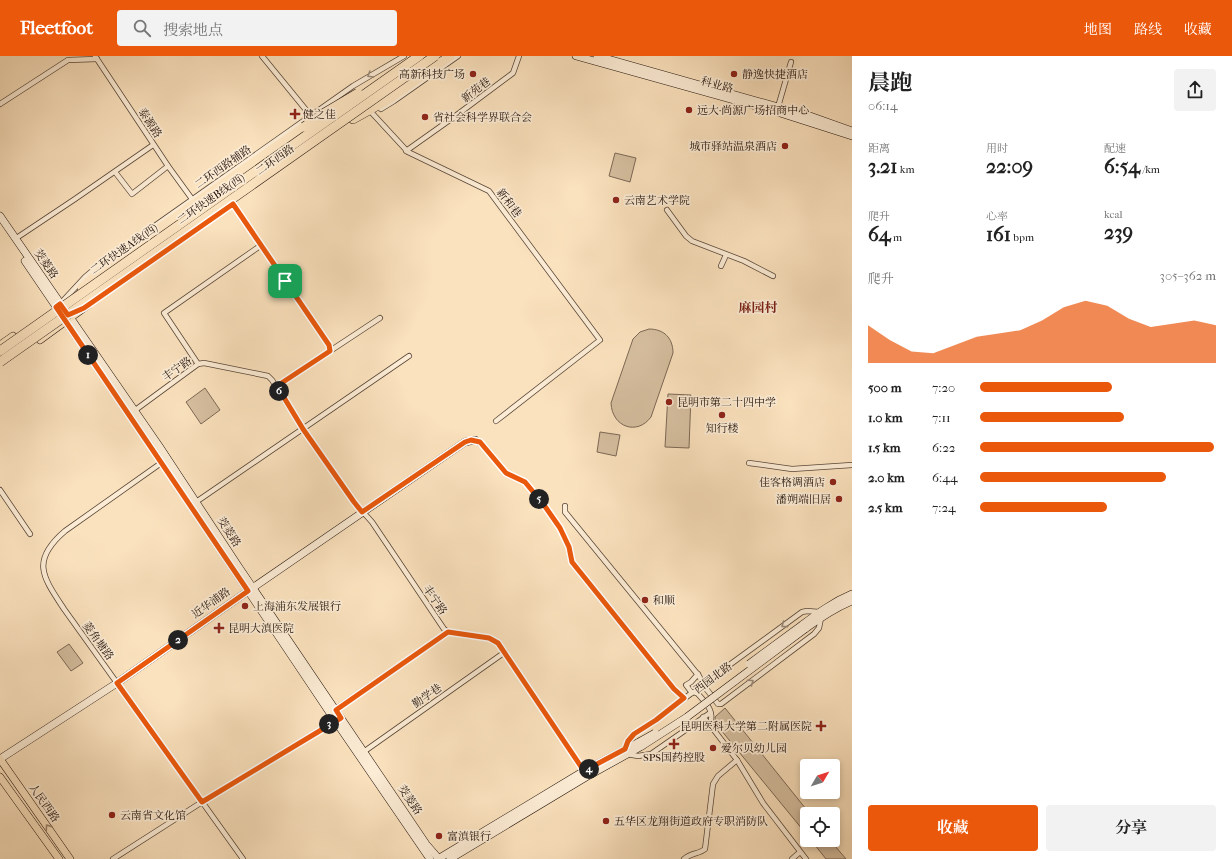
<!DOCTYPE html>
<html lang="zh">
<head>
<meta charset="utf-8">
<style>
	:root { --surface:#fff; --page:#f2f2f2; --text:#222; --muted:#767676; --accent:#ea580c }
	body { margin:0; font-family:"IM FELL French Canon","Noto Serif SC",serif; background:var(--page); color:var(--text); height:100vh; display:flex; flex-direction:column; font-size:15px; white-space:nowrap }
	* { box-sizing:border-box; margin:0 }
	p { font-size:13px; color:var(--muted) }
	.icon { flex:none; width:22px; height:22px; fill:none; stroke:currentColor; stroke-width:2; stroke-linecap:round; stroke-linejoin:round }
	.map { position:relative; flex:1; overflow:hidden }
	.details { display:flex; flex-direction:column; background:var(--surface); width:380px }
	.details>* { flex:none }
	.needle { width:26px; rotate:51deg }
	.tools { position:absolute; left:800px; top:703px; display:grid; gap:8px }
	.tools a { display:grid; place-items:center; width:40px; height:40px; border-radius:4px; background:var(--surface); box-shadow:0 2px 6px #0003; font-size:20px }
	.pin { position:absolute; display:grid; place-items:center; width:34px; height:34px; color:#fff; margin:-17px; border-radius:8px; box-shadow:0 2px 6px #0006 }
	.km { position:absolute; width:20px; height:20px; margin:-10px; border-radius:50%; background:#222; color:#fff; font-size:11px; line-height:20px; text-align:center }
	.round { display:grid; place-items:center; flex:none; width:42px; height:42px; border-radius:4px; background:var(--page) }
	.overview { display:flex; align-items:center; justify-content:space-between; height:68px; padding:0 16px }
	h1 { font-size:22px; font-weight:700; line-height:30px }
	.figures { display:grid; grid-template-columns:repeat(3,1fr); gap:6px; height:68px; padding:4px 16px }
	.figures div { display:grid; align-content:center }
	.figures b { font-size:20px; font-weight:700 }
	.figures small { font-size:11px; font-weight:400 }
	.figures p { font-size:11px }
	.chart { height:112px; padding:8px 16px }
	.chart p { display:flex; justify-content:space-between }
	.chart svg { width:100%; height:72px; margin-top:4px; fill:var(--accent); opacity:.7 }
	.action { display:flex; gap:8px; margin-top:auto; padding:8px 16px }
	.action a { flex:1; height:46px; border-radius:4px; background:var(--accent); color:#fff; font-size:16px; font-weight:700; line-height:46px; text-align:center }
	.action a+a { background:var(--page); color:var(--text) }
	ul { padding:0 16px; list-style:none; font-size:13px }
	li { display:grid; grid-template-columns:64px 48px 1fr; align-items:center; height:30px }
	li i { height:10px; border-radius:5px; background:var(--accent) }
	header { display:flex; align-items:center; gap:24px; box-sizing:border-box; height:56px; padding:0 20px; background:var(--accent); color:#fff }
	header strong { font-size:19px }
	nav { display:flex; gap:22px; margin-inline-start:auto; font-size:14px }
	.search { width:280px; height:36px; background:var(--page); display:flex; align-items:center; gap:10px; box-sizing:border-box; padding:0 14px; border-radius:4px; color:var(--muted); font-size:15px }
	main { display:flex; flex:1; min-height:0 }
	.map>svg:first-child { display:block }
	.green { fill:#d6bfa0; stroke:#7c6856 }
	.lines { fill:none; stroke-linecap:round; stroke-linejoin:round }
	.street-casing { stroke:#584638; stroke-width:6 }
	.secondary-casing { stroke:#22120b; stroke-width:8 }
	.primary-casing { stroke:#22120b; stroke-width:8 }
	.highway-casing { stroke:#22120b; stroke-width:10 }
	.street { stroke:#fcecd5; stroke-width:4.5 }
	.secondary { stroke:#fcecd5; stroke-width:7 }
	.primary { stroke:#fbe2be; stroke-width:7 }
	.highway { stroke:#fbe2be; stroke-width:9 }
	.secondary-bridge-casing { stroke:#22120b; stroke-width:8; stroke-linecap:butt }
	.highway-bridge-casing { stroke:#22120b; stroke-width:10; stroke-linecap:butt }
	.secondary-bridge { stroke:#fcecd5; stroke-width:7 }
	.highway-bridge { stroke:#fbe2be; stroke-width:9 }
	.oneway { stroke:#9a8a7a }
	.oneway2 { stroke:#99846d }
	.route-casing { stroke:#fff; stroke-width:8 }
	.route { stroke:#ea580c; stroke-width:5 }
	.poi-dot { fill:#8f2418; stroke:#fcecd5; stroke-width:1.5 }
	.labels { text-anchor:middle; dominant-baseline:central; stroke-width:3.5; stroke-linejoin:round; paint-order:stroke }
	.poi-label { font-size:11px; fill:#22120b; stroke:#fcecd5; text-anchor:start }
	.street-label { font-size:11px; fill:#22120b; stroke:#fcecd5 }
	.quarter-label { font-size:13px; font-weight:bold; fill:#7a1f14; stroke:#fcecd5 }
</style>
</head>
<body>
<header>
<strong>Fleetfoot</strong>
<div class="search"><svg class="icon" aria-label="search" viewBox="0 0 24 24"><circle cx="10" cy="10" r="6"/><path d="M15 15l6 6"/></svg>搜索地点</div>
<nav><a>地图</a><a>路线</a><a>收藏</a></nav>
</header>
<main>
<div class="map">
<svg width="852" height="803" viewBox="0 0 852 803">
	<rect width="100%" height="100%" fill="#fbe2be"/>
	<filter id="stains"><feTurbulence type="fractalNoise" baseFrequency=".005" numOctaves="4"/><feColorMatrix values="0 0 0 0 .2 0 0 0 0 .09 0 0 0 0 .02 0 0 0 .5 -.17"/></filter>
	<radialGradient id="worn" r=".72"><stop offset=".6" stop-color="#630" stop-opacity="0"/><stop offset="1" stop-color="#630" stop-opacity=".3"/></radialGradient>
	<!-- green -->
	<g class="green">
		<polygon points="615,97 636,102 630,126 609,120"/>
		<path d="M649 273C664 273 673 282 673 297L651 361C637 380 612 371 611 347L633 283 640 276Z"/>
		<polygon points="205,332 220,354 201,368 186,346"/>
		<polygon points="668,338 691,339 689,392 665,391"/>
		<polygon points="600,376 620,379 616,400 597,396"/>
		<polygon points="69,588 83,607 71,615 57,596"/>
		<polygon points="725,652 810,758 807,758 807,779 716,668 715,661"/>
		<polygon points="811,784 830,784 846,803 826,803"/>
	</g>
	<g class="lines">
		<defs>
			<g id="street">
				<polyline points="95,0 168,110 192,143"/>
				<polyline points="262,0 311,60"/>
				<polyline points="0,48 68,4 97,3"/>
				<polyline points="778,51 791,6"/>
				<polyline points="381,53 394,45 458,0"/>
				<polyline points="372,57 408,96 489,135 600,284 496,365"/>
				<polyline points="406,95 454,61 513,17 519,0"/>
				<polyline points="115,116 132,138 168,110"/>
				<polyline points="233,148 329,289 330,295"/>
				<polyline points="667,154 686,180 692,185 744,205 773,220"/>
				<polyline points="146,176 353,30 404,0"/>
				<polyline points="15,183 75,143 153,89"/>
				<polyline points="721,210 726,199"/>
				<polyline points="60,248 85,221 104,205"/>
				<polyline points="198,308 164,257 260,190"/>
				<polyline points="277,330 380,262"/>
				<polyline points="134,355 198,308 204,307 268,320 272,324 303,373 354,446 372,466 444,573 448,576 489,582 498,587 584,715"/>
				<polyline points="475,384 485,391 506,417 525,426 544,449 560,472 569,491 572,506 674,633 684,642"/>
				<path d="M164 405 65 475C30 505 43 521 64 553L243 803"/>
				<polyline points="749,407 792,413 852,409"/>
				<polyline points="0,434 30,478"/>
				<polyline points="196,446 409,300"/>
				<polyline points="565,450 565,456 699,620 704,630 718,648 721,648 814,578 819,572 821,562"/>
				<polyline points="704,630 706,626 802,556 807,555 819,556"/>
				<polyline points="692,637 686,629 691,626 698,618"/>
				<polyline points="333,655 448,576"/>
				<polyline points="710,669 737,704 763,747 806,803"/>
				<path d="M625 693 628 685 634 678 656 664 693 636 697 637C706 647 715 655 710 669L703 661"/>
				<polyline points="362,697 505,596"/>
				<polyline points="627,698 638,700 651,698 710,657"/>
				<polyline points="113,803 202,746 336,664"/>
				<path d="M684 803C691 797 699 798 705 793L713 728 718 720 737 704"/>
				<polyline points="792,803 800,796"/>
			</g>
			<g id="secondary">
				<polyline points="576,0 777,56 852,80"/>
				<polyline points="597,0 810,60 852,75"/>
				<polyline points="0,160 159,390 238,510 426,788 439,803"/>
				<polyline points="25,205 153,393 330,657 430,803"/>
				<path d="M802 569C818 557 833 546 852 538"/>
				<path d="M805 573C820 562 835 552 852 545"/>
				<polyline points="0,703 117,627 248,535 465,386 475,384"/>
				<polyline points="438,803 584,715 639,686"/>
				<polyline points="450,803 586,721 642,690"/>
			</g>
			<g id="primary">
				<polyline points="40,284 88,249"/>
				<polyline points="0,289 13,280"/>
				<polyline points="0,703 70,803"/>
				<polyline points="0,721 59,803"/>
			</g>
			<g id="highway">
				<polyline points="353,63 389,43 450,0"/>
				<polyline points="82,232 104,211 304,71"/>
			</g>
		</defs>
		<!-- street casing -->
		<use href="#street" class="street-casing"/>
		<!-- secondary casing -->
		<use href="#secondary" class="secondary-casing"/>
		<!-- primary casing -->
		<use href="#primary" class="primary-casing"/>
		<!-- highway casing -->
		<use href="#highway" class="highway-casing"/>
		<!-- street -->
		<use href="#street" class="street"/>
		<!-- secondary -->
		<use href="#secondary" class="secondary"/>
		<!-- primary -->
		<use href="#primary" class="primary"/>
		<!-- highway -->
		<use href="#highway" class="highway"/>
		<defs>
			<g id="secondary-bridge">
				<polyline points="749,608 802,569"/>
				<polyline points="639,686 655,677"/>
				<polyline points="642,690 687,661 805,573"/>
			</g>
			<g id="highway-bridge">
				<polyline points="304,71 326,56 358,37"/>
				<polyline points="0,295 419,0"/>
				<polyline points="0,306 435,0"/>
			</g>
		</defs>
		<!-- secondary-bridge casing -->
		<use href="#secondary-bridge" class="secondary-bridge-casing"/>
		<!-- highway-bridge casing -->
		<use href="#highway-bridge" class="highway-bridge-casing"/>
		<!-- secondary-bridge -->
		<use href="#secondary-bridge" class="secondary-bridge"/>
		<!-- highway-bridge -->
		<use href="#highway-bridge" class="highway-bridge"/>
	</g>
	<!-- one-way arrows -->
	<defs><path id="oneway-chevron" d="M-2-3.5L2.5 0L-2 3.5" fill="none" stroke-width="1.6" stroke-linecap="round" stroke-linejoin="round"/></defs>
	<g class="oneway">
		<use href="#oneway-chevron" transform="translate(370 19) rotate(149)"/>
		<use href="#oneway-chevron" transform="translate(784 569) rotate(144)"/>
		<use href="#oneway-chevron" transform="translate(751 626) rotate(-35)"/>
	</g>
	<use class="oneway2" href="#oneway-chevron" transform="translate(48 771) rotate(-125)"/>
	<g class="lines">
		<defs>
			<polygon id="route" points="233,148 329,289 330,295 277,330 303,373 354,446 362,456 465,386 471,384 480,386 506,417 525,426 544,449 560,472 569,491 572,506 674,633 684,642 656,664 634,678 628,685 625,693 584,715 498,587 489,582 448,576 336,654 341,662 202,746 117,627 248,535 56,251 60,248 68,259 84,252"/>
		</defs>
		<!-- route casing -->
		<use href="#route" class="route-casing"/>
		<!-- route -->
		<use href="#route" class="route"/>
	</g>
	<!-- markers -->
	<g class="poi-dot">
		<circle cx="473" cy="18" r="4"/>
		<circle cx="734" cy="18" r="4"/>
		<circle cx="689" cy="54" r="4"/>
		<path d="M293 52h4v4h4v4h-4v4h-4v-4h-4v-4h4z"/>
		<circle cx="425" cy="61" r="4"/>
		<circle cx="785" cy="90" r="4"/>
		<circle cx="616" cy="144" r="4"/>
		<circle cx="669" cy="346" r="4"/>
		<circle cx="722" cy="359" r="4"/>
		<circle cx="833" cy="426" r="4"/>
		<circle cx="839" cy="443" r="4"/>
		<circle cx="645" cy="544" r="4"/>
		<circle cx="245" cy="550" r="4"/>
		<path d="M217 566h4v4h4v4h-4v4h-4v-4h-4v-4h4z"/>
		<path d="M819 664h4v4h4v4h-4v4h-4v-4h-4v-4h4z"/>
		<path d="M672 682h4v4h4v4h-4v4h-4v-4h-4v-4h4z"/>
		<circle cx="713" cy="692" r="4"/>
		<circle cx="112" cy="759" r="4"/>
		<circle cx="606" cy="765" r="4"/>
		<circle cx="439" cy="780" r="4"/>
	</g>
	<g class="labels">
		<!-- poi labels -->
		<g class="poi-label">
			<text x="465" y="18" text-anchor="end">高新科技广场</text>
			<text x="742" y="18">静逸快捷酒店</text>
			<text x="697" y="54">远大·尚源广场招商中心</text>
			<text x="303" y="58">健之佳</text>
			<text x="433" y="61">省社会科学界联合会</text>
			<text x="777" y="90" text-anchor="end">城市驿站温泉酒店</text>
			<text x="624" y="144">云南艺术学院</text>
			<text x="677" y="346">昆明市第二十四中学</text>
			<text x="722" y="372" text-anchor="middle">知行楼</text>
			<text x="825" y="426" text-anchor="end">佳客格调酒店</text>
			<text x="831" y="443" text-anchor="end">潘朔端旧居</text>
			<text x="653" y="544">和顺</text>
			<text x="253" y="550">上海浦东发展银行</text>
			<text x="228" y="572">昆明大滇医院</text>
			<text x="812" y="670" text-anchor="end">昆明医科大学第二附属医院</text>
			<text x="721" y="692">爱尔贝幼儿园</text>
			<text x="674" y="701" text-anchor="middle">SPS国药控股</text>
			<text x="120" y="759">云南省文化馆</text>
			<text x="614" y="765">五华区龙翔街道政府专职消防队</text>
			<text x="447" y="780">富滇银行</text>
		</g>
		<!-- street labels -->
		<g class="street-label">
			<text transform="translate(717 29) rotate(15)">科业路</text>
			<text transform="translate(476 34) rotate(-37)">新苑巷</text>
			<text transform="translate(150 67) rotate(57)">泰源路</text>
			<text transform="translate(275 104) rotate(-35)">二环西路</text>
			<text transform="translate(223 111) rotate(-35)">二环西路辅路</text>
			<text transform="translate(211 143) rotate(-35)">二环快速B线(西)</text>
			<text transform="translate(509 147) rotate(53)">新和巷</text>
			<text transform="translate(124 193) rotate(-35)">二环快速A线(西)</text>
			<text transform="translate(46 208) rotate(55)">茭菱路</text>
			<text transform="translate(177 313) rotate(-35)">丰宁路</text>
			<text transform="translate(229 476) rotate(57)">茭菱路</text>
			<text transform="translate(435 544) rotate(56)">丰宁路</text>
			<text transform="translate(211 547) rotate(-35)">近华浦路</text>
			<text transform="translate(98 585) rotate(54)">菱角塘路</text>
			<text transform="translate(713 622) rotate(-37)">西园北路</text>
			<text transform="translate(427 640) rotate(-35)">勤学巷</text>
			<text transform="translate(410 744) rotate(56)">茭菱路</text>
			<text transform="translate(44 747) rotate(55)">人民西路</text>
		</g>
		<!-- quarter labels -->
		<g class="quarter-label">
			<text x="758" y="251">麻园村</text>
		</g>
	</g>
	<rect width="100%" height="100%" filter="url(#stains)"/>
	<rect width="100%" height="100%" fill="url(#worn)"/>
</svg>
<div class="tools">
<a><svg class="needle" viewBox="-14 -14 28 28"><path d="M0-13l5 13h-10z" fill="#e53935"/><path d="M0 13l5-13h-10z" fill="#767676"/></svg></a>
<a><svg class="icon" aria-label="locate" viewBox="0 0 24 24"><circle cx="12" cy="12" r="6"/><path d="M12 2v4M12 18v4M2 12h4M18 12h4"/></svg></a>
</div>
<div class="pin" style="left:285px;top:225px;background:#1e9e55"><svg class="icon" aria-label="arrive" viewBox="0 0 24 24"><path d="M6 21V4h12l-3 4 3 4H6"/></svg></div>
<b class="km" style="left:88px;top:299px">1</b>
<b class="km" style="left:178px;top:584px">2</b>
<b class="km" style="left:329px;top:668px">3</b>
<b class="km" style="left:589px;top:713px">4</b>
<b class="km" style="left:539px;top:443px">5</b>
<b class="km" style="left:279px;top:335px">6</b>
</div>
<section class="details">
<div class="overview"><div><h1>晨跑</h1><p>06:14</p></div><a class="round"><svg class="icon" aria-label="share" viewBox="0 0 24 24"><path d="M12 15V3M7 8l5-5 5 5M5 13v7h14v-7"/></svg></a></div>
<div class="figures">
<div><p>距离</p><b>3.21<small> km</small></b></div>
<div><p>用时</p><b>22:09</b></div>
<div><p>配速</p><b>6:54<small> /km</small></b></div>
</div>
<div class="figures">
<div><p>爬升</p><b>64<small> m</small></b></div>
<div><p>心率</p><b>161<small> bpm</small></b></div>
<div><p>kcal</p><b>239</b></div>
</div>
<div class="chart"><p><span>爬升</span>305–362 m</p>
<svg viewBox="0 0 160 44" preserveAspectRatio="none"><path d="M0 44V21L10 30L20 37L30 38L40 33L50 28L60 26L70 24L80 18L90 10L100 6L110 9L120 17L130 22L140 20L150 18L160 21V44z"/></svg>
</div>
<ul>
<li><b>500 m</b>7:20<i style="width:56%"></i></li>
<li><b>1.0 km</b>7:11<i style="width:61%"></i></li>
<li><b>1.5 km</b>6:22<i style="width:99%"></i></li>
<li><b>2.0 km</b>6:44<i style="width:79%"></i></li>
<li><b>2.5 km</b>7:24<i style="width:54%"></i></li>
</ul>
<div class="action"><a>收藏</a><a>分享</a></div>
</section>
</main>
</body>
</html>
